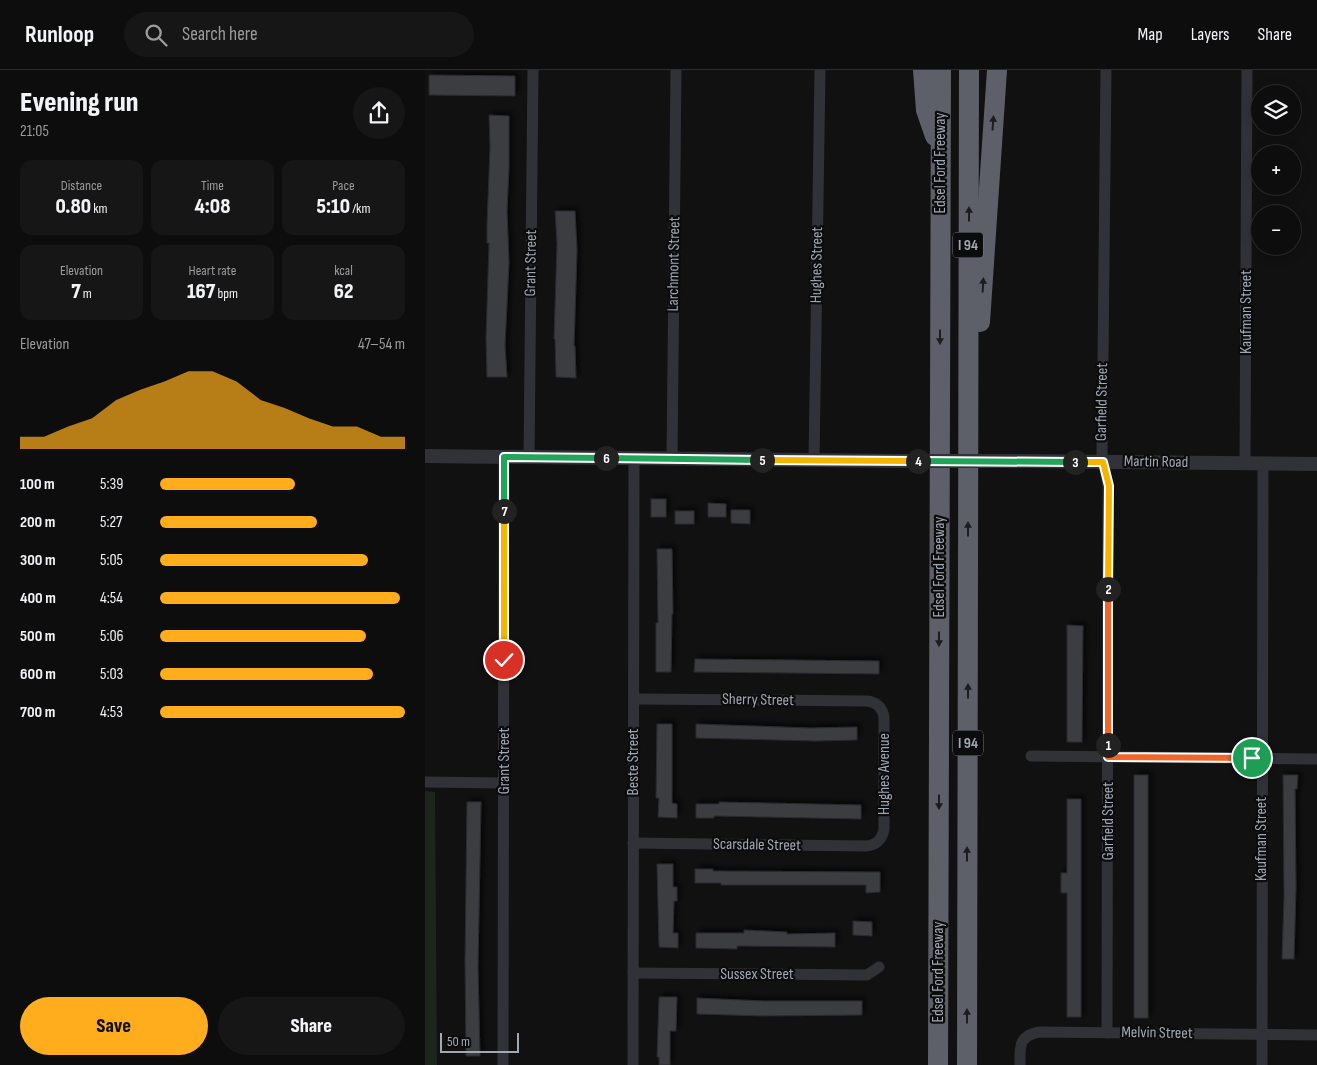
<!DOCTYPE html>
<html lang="en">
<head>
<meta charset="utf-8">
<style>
	:root { --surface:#0d0d0e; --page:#161617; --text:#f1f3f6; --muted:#9a9c9e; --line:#2d2d2e; --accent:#ffad1c }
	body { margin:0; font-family:"Sofia Sans Condensed",sans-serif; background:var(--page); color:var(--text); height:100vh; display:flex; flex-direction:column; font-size:19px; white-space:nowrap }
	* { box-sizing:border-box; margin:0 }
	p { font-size:16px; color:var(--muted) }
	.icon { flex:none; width:28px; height:28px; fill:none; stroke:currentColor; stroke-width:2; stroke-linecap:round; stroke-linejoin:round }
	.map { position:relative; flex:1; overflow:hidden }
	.details { display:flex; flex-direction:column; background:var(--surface); width:425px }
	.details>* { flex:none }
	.controls { position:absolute; left:826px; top:15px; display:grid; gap:10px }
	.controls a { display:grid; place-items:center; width:50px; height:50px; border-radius:50%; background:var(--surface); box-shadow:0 2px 12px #0003,0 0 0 1px var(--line); font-size:25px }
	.scale { position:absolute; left:15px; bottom:12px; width:79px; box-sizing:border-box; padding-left:5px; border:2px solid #a0a7b5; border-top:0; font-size:14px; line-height:18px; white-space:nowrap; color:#a0a7b5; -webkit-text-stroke:4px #0c0c0d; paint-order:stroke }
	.pin { position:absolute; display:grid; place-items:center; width:42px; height:42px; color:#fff; margin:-21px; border:2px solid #fff; border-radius:50%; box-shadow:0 1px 5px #0007 }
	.km { position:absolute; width:25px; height:25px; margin:-12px; border-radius:50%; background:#222; color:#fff; font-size:14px; line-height:25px; text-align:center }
	.round { display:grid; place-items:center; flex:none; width:52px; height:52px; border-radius:26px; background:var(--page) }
	.overview { display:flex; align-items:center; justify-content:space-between; height:85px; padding:0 20px }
	h1 { font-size:28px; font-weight:800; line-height:38px }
	.metrics { display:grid; grid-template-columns:repeat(3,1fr); gap:8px; height:85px; padding:5px 20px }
	.metrics div { display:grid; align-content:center; border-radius:12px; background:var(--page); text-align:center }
	.metrics b { font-size:21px; font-weight:800 }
	.metrics small { font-size:14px; font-weight:400 }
	.metrics p { font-size:14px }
	.chart { height:140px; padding:10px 20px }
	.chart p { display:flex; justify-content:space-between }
	.chart svg { width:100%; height:90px; margin-top:5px; fill:var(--accent); opacity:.7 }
	.primary-button { display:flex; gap:10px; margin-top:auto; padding:10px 20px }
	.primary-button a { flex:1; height:58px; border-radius:30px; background:var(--accent); color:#111; font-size:20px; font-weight:800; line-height:58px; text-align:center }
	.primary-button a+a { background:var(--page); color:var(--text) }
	ul { padding:0 20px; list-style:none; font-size:16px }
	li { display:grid; grid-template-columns:80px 60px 1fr; align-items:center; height:38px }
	li i { height:12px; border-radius:6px; background:var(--accent) }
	header { display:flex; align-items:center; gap:30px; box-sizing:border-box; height:70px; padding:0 25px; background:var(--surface); border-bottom:1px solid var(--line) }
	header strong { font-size:24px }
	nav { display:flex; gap:28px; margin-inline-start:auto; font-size:18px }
	.search { width:350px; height:45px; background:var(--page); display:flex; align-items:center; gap:12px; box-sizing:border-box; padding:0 18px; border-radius:28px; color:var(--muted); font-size:19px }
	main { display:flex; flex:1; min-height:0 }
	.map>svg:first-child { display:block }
	.green { fill:#1d251d }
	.building { fill:#3a3c41; stroke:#2a2a2f; filter:url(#shadow) }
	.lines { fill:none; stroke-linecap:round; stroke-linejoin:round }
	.minor { stroke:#313238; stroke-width:11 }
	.tertiary { stroke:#313238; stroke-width:14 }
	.motorway { stroke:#5d6069; stroke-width:20 }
	.tertiary-bridge { stroke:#313238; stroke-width:14 }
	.oneway { fill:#1c1d1f }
	.split-1-casing { stroke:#fff; stroke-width:10 }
	.split-2-casing { stroke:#fff; stroke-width:10 }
	.split-3-casing { stroke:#fff; stroke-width:10 }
	.split-4-casing { stroke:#fff; stroke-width:10 }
	.split-5-casing { stroke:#fff; stroke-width:10 }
	.split-6-casing { stroke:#fff; stroke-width:10 }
	.split-7-casing { stroke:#fff; stroke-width:10 }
	.split-8-casing { stroke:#fff; stroke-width:10 }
	.split-1 { stroke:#f0652b; stroke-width:6 }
	.split-2 { stroke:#f0652b; stroke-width:6 }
	.split-3 { stroke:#f5b400; stroke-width:6 }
	.split-4 { stroke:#22a559; stroke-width:6 }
	.split-5 { stroke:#f5b400; stroke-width:6 }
	.split-6 { stroke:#22a559; stroke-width:6 }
	.split-7 { stroke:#22a559; stroke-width:6 }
	.split-8 { stroke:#f5b400; stroke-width:6 }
	.labels { text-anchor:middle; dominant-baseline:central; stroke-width:4.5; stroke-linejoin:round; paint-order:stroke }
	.shield { fill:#0c0c0d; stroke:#747883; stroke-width:1 }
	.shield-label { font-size:15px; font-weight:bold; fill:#a0a7b5 }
	.street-label { font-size:16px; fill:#a0a7b5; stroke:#0c0c0d }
</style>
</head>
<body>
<header>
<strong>Runloop</strong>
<div class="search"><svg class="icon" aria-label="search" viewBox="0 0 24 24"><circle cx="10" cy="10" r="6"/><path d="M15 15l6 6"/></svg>Search here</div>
<nav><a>Map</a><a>Layers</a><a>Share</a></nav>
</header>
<main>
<section class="details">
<div class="overview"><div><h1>Evening run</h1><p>21:05</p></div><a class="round"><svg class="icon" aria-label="share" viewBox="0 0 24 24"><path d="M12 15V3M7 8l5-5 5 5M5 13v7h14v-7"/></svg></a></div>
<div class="metrics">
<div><p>Distance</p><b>0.80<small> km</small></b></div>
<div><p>Time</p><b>4:08</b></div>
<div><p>Pace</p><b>5:10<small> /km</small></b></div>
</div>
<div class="metrics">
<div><p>Elevation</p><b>7<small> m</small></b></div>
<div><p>Heart rate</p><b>167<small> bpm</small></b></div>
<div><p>kcal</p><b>62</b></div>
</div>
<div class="chart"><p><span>Elevation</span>47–54 m</p>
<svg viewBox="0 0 160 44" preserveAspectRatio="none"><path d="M0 44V38L10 38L20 33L30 29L40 20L50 15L60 11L70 6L80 6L90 11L100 20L110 24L120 29L130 33L140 33L150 38L160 38V44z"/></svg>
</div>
<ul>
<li><b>100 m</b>5:39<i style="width:55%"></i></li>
<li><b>200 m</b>5:27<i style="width:64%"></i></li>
<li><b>300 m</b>5:05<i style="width:85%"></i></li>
<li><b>400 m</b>4:54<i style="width:98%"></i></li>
<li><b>500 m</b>5:06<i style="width:84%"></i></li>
<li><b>600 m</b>5:03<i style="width:87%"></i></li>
<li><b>700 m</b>4:53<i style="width:100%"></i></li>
</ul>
<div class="primary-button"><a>Save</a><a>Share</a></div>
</section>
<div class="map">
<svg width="892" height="995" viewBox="0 0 892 995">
	<defs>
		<filter id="shadow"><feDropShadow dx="3.5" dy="-3.5" stdDeviation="2.5" flood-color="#0009"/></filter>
	</defs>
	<rect width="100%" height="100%" fill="#111112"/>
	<!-- green -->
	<polygon class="green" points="0,721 10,722 12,995 0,995"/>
	<!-- building -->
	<g class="building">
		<polygon points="4,5 90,6 90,26 4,25"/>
		<polygon points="64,45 84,46 84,97 82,141 84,192 80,275 82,307 62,307 61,268 64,173 62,173 62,154 65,77"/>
		<polygon points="130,141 150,141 152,180 149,276 150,276 151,308 131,307 130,269 129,269 132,173"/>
		<rect x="226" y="429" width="15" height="18"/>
		<polygon points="283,433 301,434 301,447 283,447"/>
		<polygon points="306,440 325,440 325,454 306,453"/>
		<rect x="250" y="441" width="19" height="13"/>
		<polygon points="232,479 247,479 248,544 247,544 246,602 231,602 231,553 233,553"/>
		<polygon points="642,555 658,556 657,672 642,672"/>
		<polygon points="270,589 454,591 454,604 269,602"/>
		<polygon points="232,654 247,654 247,733 252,734 252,748 233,747 234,728 231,728"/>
		<polygon points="271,654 385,658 432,657 432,670 390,671 271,668"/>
		<rect x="709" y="705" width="14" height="243"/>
		<polygon points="858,705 873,705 872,719 870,719 871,818 869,889 857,889 859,826"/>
		<polygon points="642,729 656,729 656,947 642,947 642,823 636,823 636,803 642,803"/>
		<polygon points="42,732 56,732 53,897 55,986 41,986 40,891"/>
		<polygon points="294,732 436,735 436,749 289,746 289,748 271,748 271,734 294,734"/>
		<polygon points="232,794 248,794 248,817 252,817 252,831 249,831 248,863 253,863 253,878 234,877"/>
		<polygon points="270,799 288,799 288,801 455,802 455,822 441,823 441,815 296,815 296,813 270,813"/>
		<polygon points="428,851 447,852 447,866 428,865"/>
		<polygon points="319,860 362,862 362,864 410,863 410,877 312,876 312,879 271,878 271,863 319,863"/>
		<polygon points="234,927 252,927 251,961 245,961 245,995 234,995 234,987 232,987"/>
		<polygon points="272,928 338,931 437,931 437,945 338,946 272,944"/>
	</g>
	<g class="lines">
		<!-- minor -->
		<g class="minor">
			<polyline points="681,0 677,384 683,416 682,963"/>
			<polyline points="104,387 108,0"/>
			<polyline points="247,389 251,0"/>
			<polyline points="389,390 395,0"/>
			<polyline points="820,393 822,0"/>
			<polyline points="606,686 892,689"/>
			<polyline points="0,712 79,713"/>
			<path d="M208 773 441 776C451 775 457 770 459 759V648C458 638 452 632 442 631L209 629"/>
			<polyline points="208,903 442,905 454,897"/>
			<polyline points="78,995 79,387"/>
			<polyline points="208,995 209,388"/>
			<path d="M595 995C595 977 593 966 614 962L892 965"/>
			<polyline points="837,995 838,393"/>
		</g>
		<!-- tertiary -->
		<g class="tertiary">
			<polyline points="0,386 477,391"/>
			<polyline points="580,391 892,394"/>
		</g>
		<!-- motorway -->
		<g class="motorway">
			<polyline points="498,0 501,40 510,66"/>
			<polyline points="555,252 572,0"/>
			<polyline points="513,995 516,0"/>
			<polyline points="542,995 544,0"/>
		</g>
		<!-- tertiary-bridge -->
		<polyline class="tertiary-bridge" points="477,391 580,391"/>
	</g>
	<!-- one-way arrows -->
	<defs><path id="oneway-solid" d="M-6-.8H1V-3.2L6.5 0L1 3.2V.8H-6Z" transform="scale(1.25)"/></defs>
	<g class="oneway">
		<use href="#oneway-solid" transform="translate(568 53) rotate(-86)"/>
		<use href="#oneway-solid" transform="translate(544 144) rotate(-90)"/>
		<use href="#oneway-solid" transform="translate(558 215) rotate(-87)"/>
		<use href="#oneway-solid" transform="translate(515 267) rotate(90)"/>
		<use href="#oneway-solid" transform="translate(543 459) rotate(-90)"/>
		<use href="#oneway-solid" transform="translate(514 569) rotate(90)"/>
		<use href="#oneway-solid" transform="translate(543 621) rotate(-90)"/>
		<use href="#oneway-solid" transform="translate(514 732) rotate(90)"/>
		<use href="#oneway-solid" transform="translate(542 784) rotate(-90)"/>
		<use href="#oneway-solid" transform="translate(542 946) rotate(-90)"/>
	</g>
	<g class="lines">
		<defs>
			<polyline id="split-1" points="683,675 683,687 827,688"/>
			<polyline id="split-2" points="683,675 683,519"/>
			<polyline id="split-3" points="650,392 678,392 684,416 683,519"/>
			<polyline id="split-4" points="493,391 650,392"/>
			<polyline id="split-5" points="337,390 493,391"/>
			<polyline id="split-6" points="181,388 337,390"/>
			<polyline id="split-7" points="79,441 79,387 181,388"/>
			<polyline id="split-8" points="79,590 79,441"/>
		</defs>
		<!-- split-1 casing -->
		<use href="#split-1" class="split-1-casing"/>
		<!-- split-2 casing -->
		<use href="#split-2" class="split-2-casing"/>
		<!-- split-3 casing -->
		<use href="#split-3" class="split-3-casing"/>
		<!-- split-4 casing -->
		<use href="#split-4" class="split-4-casing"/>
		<!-- split-5 casing -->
		<use href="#split-5" class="split-5-casing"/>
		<!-- split-6 casing -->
		<use href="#split-6" class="split-6-casing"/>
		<!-- split-7 casing -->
		<use href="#split-7" class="split-7-casing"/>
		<!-- split-8 casing -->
		<use href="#split-8" class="split-8-casing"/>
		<!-- split-1 -->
		<use href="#split-1" class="split-1"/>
		<!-- split-2 -->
		<use href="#split-2" class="split-2"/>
		<!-- split-3 -->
		<use href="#split-3" class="split-3"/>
		<!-- split-4 -->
		<use href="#split-4" class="split-4"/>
		<!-- split-5 -->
		<use href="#split-5" class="split-5"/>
		<!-- split-6 -->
		<use href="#split-6" class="split-6"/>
		<!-- split-7 -->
		<use href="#split-7" class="split-7"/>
		<!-- split-8 -->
		<use href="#split-8" class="split-8"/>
	</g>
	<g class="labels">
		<!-- shield labels -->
		<g class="shield">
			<rect x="528" y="162.5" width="30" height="25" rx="4"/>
			<rect x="528" y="660.5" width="30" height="25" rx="4"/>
		</g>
		<g class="shield-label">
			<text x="543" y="175">I 94</text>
			<text x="543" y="673">I 94</text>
		</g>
		<!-- street labels -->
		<g class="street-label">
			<text transform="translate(515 93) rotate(-90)">Edsel Ford Freeway</text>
			<text transform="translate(106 193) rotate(-89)">Grant Street</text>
			<text transform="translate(249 194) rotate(-89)">Larchmont Street</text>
			<text transform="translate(392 195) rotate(-89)">Hughes Street</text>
			<text transform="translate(821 242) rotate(-90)">Kaufman Street</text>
			<text transform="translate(677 332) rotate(-89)">Garfield Street</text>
			<text transform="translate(731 392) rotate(1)">Martin Road</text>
			<text transform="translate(514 497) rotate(-90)">Edsel Ford Freeway</text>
			<text transform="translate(333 630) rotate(1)">Sherry Street</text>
			<text transform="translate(79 691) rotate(-90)">Grant Street</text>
			<text transform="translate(208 692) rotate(-90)">Beste Street</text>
			<text transform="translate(459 704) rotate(-90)">Hughes Avenue</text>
			<text transform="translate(683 751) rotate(-90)">Garfield Street</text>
			<text transform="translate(836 769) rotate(-90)">Kaufman Street</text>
			<text transform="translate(332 775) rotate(1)">Scarsdale Street</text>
			<text transform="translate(513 902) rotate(-90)">Edsel Ford Freeway</text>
			<text x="332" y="904">Sussex Street</text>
			<text transform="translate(732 963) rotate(1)">Melvin Street</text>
		</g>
	</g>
</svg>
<div class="controls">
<a><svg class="icon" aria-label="layers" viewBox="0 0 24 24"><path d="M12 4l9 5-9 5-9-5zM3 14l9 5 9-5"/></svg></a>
<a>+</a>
<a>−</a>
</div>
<div class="scale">50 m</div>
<div class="pin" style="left:827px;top:688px;background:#1e9e55"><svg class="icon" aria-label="arrive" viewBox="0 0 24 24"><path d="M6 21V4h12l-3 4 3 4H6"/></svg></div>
<div class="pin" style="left:79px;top:590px;background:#d93025"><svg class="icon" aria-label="check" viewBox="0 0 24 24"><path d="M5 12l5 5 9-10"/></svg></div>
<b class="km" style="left:683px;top:675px">1</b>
<b class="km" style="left:683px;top:519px">2</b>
<b class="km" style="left:650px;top:392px">3</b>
<b class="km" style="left:493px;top:391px">4</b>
<b class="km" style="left:337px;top:390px">5</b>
<b class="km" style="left:181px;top:388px">6</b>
<b class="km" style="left:79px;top:441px">7</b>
</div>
</main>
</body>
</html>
